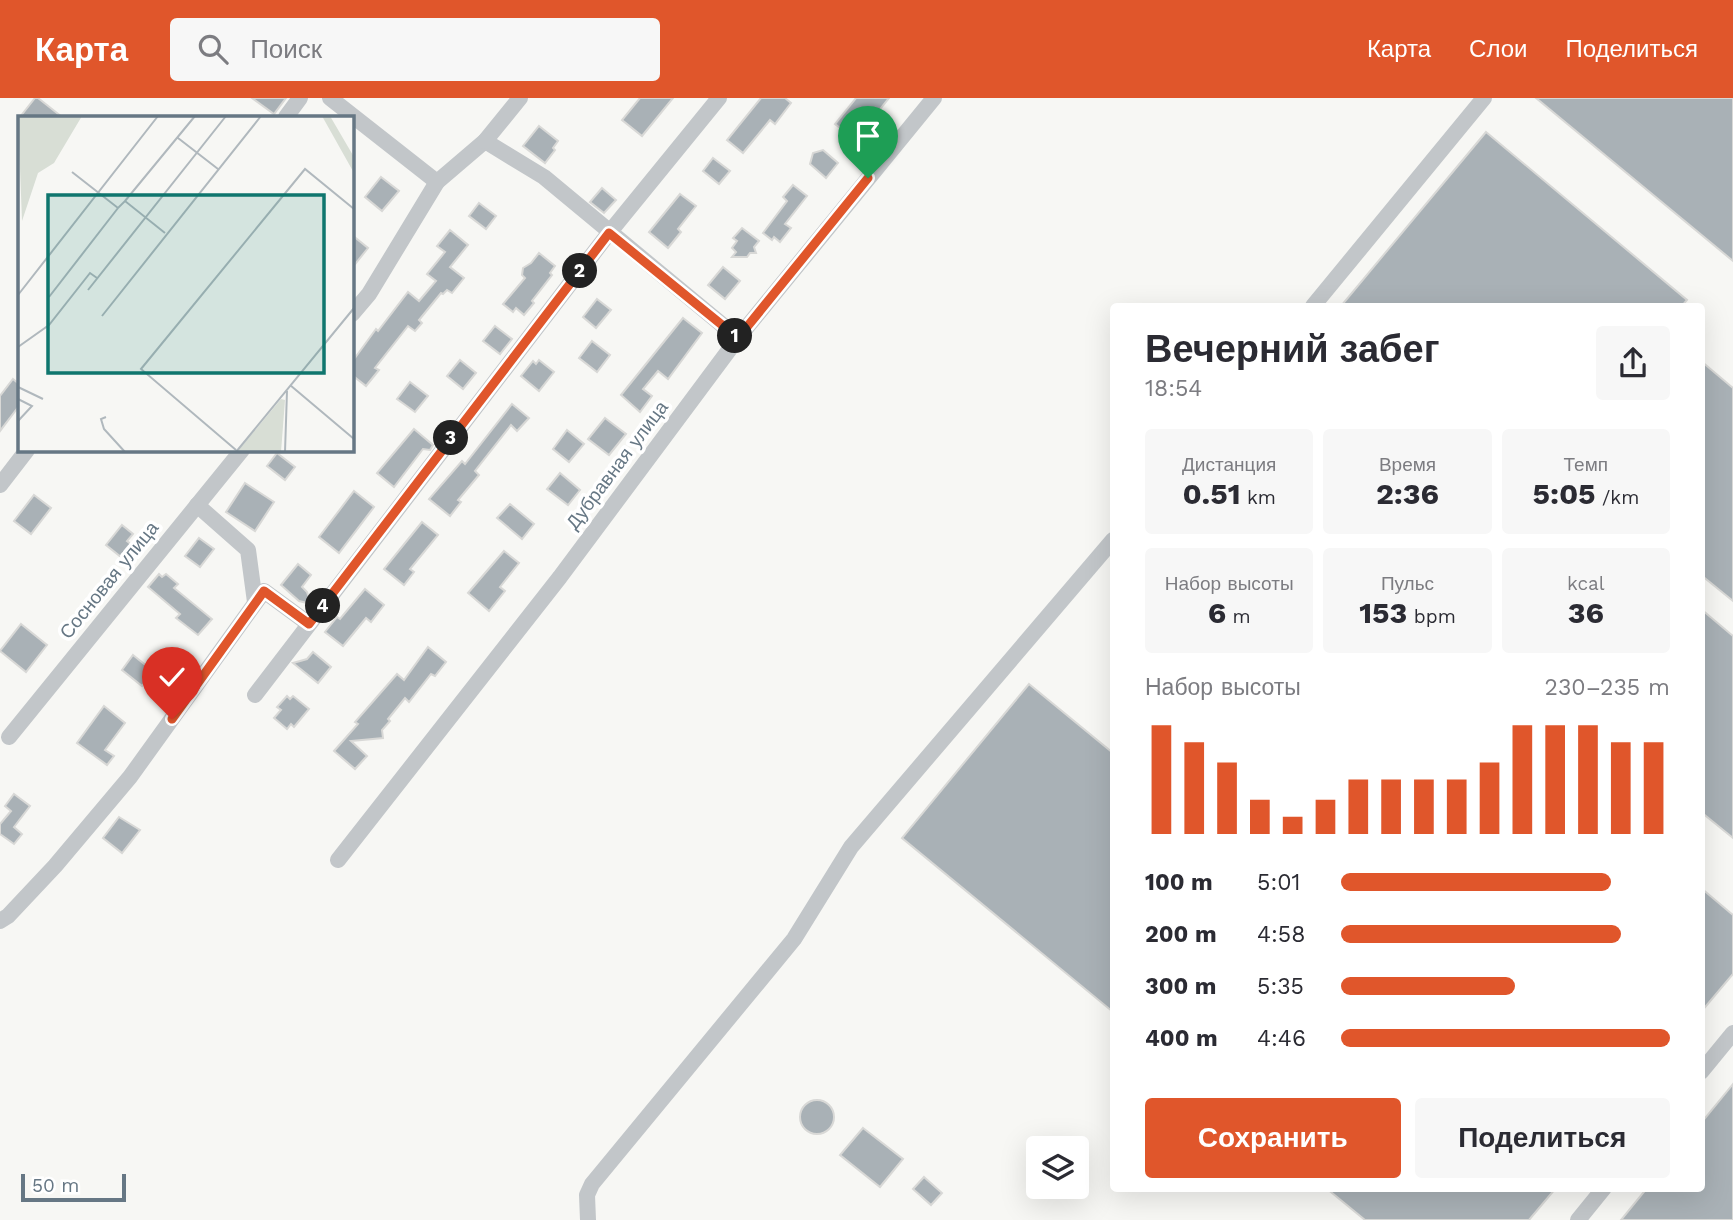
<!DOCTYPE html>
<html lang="ru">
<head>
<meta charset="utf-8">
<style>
	:root { --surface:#fff; --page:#f7f7f7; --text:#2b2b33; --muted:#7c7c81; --accent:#e0562b }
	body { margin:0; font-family:"Work Sans",sans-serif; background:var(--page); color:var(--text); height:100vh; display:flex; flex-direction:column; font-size:26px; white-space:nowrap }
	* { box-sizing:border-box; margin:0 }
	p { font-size:23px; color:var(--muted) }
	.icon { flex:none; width:38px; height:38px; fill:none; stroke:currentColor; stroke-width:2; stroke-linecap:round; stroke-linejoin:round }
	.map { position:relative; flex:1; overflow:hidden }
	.drawer { position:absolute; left:1110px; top:205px; width:595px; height:889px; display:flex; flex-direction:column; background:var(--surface); border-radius:7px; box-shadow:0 7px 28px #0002 }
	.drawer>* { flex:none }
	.controls { position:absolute; left:1026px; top:1038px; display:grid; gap:14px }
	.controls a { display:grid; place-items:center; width:63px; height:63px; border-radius:7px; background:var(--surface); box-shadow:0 7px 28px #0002; font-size:35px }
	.scale { position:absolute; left:21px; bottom:18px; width:105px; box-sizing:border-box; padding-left:7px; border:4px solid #667784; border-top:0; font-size:19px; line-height:24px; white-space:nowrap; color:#667784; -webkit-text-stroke:5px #fff; paint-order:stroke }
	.pin { position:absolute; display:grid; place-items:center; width:60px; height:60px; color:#fff; margin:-72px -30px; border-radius:50% 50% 50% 0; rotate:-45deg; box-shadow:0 0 7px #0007 }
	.pin .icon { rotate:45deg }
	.km { position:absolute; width:35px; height:35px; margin:-18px; border-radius:50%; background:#222; color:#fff; font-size:19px; line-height:35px; text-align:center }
	.round { display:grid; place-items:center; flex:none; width:74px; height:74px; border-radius:7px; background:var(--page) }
	.headline { display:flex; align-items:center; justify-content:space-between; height:119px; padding:0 35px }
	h1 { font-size:38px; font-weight:700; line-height:52px }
	.metrics { display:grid; grid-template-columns:repeat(3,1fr); gap:10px; height:119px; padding:7px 35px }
	.metrics div { display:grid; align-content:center; border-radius:7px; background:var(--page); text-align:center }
	.metrics b { font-size:30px; font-weight:700 }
	.metrics small { font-size:19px; font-weight:400 }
	.metrics p { font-size:19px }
	.chart { height:196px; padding:14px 35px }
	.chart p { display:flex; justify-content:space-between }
	.chart svg { width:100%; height:126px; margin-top:7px; stroke:var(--accent); stroke-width:6 }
	.action { display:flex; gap:14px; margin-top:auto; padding:14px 35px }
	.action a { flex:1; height:80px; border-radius:7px; background:var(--accent); color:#fff; font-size:28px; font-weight:700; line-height:80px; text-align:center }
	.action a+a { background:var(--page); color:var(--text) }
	ul { padding:0 35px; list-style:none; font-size:23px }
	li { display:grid; grid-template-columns:112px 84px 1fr; align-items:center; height:52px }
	li i { height:18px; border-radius:9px; background:var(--accent) }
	header { display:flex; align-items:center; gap:42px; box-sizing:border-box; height:98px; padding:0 35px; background:var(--accent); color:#fff }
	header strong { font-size:33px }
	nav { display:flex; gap:38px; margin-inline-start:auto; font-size:24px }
	.search { width:490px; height:63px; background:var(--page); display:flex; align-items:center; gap:18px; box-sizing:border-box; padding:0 24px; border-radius:7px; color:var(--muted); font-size:26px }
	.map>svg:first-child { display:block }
	.building { fill:#a9b1b6; stroke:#d8d8d6; stroke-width:2 }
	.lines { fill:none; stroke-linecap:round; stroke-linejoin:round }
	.minor { stroke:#c2c6c9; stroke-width:16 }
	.route-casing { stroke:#fff; stroke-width:14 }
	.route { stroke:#e0562b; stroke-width:9 }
	.labels { text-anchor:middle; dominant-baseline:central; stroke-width:7; stroke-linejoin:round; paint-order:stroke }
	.street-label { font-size:19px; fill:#667784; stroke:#fff }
	.inset-road { fill:none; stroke:#b0b8bd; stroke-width:2 }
	.view { fill:#0f766e; fill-opacity:0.15; stroke:#0f766e; stroke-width:3.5 }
	.inset-edge { fill:none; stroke:#667784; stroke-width:3.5 }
</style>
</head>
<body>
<header>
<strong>Карта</strong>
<div class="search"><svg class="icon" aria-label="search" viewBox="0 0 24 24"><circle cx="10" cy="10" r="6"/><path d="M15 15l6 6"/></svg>Поиск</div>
<nav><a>Карта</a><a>Слои</a><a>Поделиться</a></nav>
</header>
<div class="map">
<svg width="1733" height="1122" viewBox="0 0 1733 1122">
	<rect width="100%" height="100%" fill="#f7f7f4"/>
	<!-- building -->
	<g class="building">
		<polygon points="35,0 38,0 62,19 20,19"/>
		<polygon points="252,0 286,0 274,16"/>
		<polygon points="640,0 673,0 642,38 622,22"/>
		<polygon points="761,0 785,0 791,5 775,26 770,22 743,55 727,42"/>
		<polygon points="856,0 889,0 877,15 883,20 862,47 835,26"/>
		<polygon points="1536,0 1733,0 1733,163"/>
		<polygon points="539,28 558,43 553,50 555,52 545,65 523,48"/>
		<polygon points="1486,34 1687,202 1682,208 1341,208"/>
		<polygon points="823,52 838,65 826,80 810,66 813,55"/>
		<polygon points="713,60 730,73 719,86 703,73"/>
		<polygon points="381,79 399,93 382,113 365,99"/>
		<polygon points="793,87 807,98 785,126 791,130 780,144 774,139 772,142 763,135 787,103 783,99"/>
		<polygon points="602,90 616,102 604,115 590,104"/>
		<polygon points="680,96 696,108 678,131 681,134 668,150 649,134"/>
		<polygon points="479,105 496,118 486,131 469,118"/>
		<polygon points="742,130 759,143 754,149 756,155 750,155 747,159 732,159 736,154 732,150 737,143 733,140"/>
		<polygon points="450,132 468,147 450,169 464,180 452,195 447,192 443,196 441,195 419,222 422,225 415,233 408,228 375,270 379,272 366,288 352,277 352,264 376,231 378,233 408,194 419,203 436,183 427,176 445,154 437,148"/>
		<polygon points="352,137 368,150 352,170"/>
		<polygon points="539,155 555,168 550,175 552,177 532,203 534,205 524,217 516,210 513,214 503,206 525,180 522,177 523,170 531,165"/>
		<polygon points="723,169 740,183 725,201 708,187"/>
		<polygon points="597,201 611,212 596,230 583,219"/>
		<polygon points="683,220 702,235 668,281 658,273 643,291 652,298 640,314 621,297"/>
		<polygon points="495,228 512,241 500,256 483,243"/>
		<polygon points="592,243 610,257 597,274 579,260"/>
		<polygon points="460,262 476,275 463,291 447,278"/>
		<polygon points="539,262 554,274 539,293 521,278 533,263 536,266"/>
		<polygon points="1701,263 1733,290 1733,503 1701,477"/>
		<polygon points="13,281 19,286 19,308 0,333 0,298"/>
		<polygon points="410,284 428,298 415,314 397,301"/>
		<polygon points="512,306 529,320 517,333 511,327 475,373 479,377 458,402 461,404 450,418 429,401 462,363 465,366"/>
		<polygon points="605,320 626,336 609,357 588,341"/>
		<polygon points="414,331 433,347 430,352 423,351 394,389 377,375"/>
		<polygon points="567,332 584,346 569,364 553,351"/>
		<polygon points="277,355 295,369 285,382 267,368"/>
		<polygon points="560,375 580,392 568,407 547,391"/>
		<polygon points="245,385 274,404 255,433 226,414"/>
		<polygon points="354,393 374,409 339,455 319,439"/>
		<polygon points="34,397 51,410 31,436 14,423"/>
		<polygon points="510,406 534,426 522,441 497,420"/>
		<polygon points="422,424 438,437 410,471 414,474 404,487 384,471"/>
		<polygon points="122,427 133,436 127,443 136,450 126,463 106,447"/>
		<polygon points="199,440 214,451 200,469 185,458"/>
		<polygon points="504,453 519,465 500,489 505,493 489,513 468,495"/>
		<polygon points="298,466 311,477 302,489 307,494 311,506 299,503 281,487"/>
		<polygon points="159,476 162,479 166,476 178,486 174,490 212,521 198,537 176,520 180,516 148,489"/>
		<polygon points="365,491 384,507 371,524 366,520 343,548 325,534 337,519 340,521"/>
		<polygon points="1701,511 1733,538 1733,740 1701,714"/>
		<polygon points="21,526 47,547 26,574 0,553"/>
		<polygon points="428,549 446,564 435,578 431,576 409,604 405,600 388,621 390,623 382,632 383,640 351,643 367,658 355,671 334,653 358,626 355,624 397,576 404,582"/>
		<polygon points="313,554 331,569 318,585 293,565 307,561"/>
		<polygon points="133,557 154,574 142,588 122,572"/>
		<polygon points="1029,586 1113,655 1113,914 902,740"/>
		<polygon points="287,598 290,601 293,598 309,611 294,629 291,626 287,631 274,620 281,612 277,609"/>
		<polygon points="104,608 125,625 105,652 114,658 107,667 77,645"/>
		<polygon points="14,696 30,708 14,729 22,736 14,746 0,736 0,726 11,713 5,708"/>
		<polygon points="119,719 140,732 122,755 103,740"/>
		<polygon points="1701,790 1733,817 1733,876 1701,914"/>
		<polygon points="1733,986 1733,1122 1621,1122 1647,1090 1701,1090 1701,1025"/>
		<circle cx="817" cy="1019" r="17"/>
		<polygon points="863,1030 903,1061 880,1089 840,1057"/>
		<polygon points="924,1079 942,1095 931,1107 913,1091"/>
		<polygon points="1326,1090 1556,1090 1529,1122 1365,1122"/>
	</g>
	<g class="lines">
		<!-- minor -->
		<g class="minor">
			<polyline points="330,0 437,84 485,43 544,79 738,240"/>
			<polyline points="286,19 300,0"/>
			<polyline points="485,43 520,0"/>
			<polyline points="1313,208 1484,0"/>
			<polyline points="352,216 369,196 437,84"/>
			<polyline points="0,387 27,352"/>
			<polyline points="197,407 248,452 255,504"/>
			<polyline points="255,597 609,135 719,0"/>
			<polyline points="9,639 242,352"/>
			<polyline points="338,762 560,479 738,240 934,0"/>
			<polyline points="0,823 8,818 55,768 130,679 264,493 309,526"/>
			<polyline points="1701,974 1733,935"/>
			<polyline points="588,1122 587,1097 592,1086 794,841 851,749 1113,442"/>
			<polyline points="1578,1122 1604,1090"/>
		</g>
	</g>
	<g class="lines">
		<defs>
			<polyline id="route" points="172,621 264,493 309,526 609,135 738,240 868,80"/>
		</defs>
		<!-- route casing -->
		<use href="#route" class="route-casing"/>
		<!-- route -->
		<use href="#route" class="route"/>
	</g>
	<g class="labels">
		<!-- street labels -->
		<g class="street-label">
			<text transform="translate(617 367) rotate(-53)">Дубравная улица</text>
			<text transform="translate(109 482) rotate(-51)">Сосновая улица</text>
		</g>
	</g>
	<!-- overview -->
	<g transform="translate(18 18)">
		<rect width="336" height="336" fill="#f7f7f4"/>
		<path d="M0 0H64L36 47 20 57 4 105ZM304 0H312L336 41V57ZM263 283 267 284 263 336H219Z" fill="#d8ded5"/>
		<path class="inset-road" d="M160 22 200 53M54 56 100 92 107 85 147 117M107 85 177 0M70 174 208 0M0 179 140 0M31 181 100 92M84 200 243 0M0 231 31 209 72 157 79 162M272 269 336 323M0 271 25 283M0 283 14 290 0 305M88 301 83 303 86 313 107 336M218 334 123 253 287 53 336 93M218 336 336 192M267 336 269 275"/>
		<path class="view" d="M30 79H306V257H30Z"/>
		<rect width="336" height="336" class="inset-edge"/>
	</g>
</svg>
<div class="controls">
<a><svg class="icon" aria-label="layers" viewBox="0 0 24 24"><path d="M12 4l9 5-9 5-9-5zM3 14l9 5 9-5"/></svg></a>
</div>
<div class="scale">50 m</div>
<div class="pin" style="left:868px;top:80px;background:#1e9e55"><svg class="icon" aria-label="arrive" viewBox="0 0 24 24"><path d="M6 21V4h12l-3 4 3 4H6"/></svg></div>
<div class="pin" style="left:172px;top:621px;background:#d93025"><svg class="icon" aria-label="check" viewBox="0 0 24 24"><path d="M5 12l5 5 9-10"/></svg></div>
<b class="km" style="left:735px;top:238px">1</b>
<b class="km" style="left:580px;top:173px">2</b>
<b class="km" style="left:451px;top:340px">3</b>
<b class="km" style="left:323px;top:508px">4</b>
<section class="drawer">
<div class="headline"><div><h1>Вечерний забег</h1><p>18:54</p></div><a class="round"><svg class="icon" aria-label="share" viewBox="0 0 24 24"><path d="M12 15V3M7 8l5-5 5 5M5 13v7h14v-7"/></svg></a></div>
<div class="metrics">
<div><p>Дистанция</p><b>0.51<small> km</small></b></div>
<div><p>Время</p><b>2:36</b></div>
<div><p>Темп</p><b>5:05<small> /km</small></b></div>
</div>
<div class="metrics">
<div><p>Набор высоты</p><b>6<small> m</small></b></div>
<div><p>Пульс</p><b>153<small> bpm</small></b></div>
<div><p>kcal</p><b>36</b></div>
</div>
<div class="chart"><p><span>Набор высоты</span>230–235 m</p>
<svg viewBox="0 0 160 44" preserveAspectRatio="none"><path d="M5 44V6M15 44V12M25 44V19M35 44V32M45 44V38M55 44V32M65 44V25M75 44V25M85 44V25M95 44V25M105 44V19M115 44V6M125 44V6M135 44V6M145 44V12M155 44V12"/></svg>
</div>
<ul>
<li><b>100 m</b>5:01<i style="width:82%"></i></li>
<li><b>200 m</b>4:58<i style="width:85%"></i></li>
<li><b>300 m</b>5:35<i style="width:53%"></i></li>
<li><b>400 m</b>4:46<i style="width:100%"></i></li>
</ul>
<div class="action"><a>Сохранить</a><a>Поделиться</a></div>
</section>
</div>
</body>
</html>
